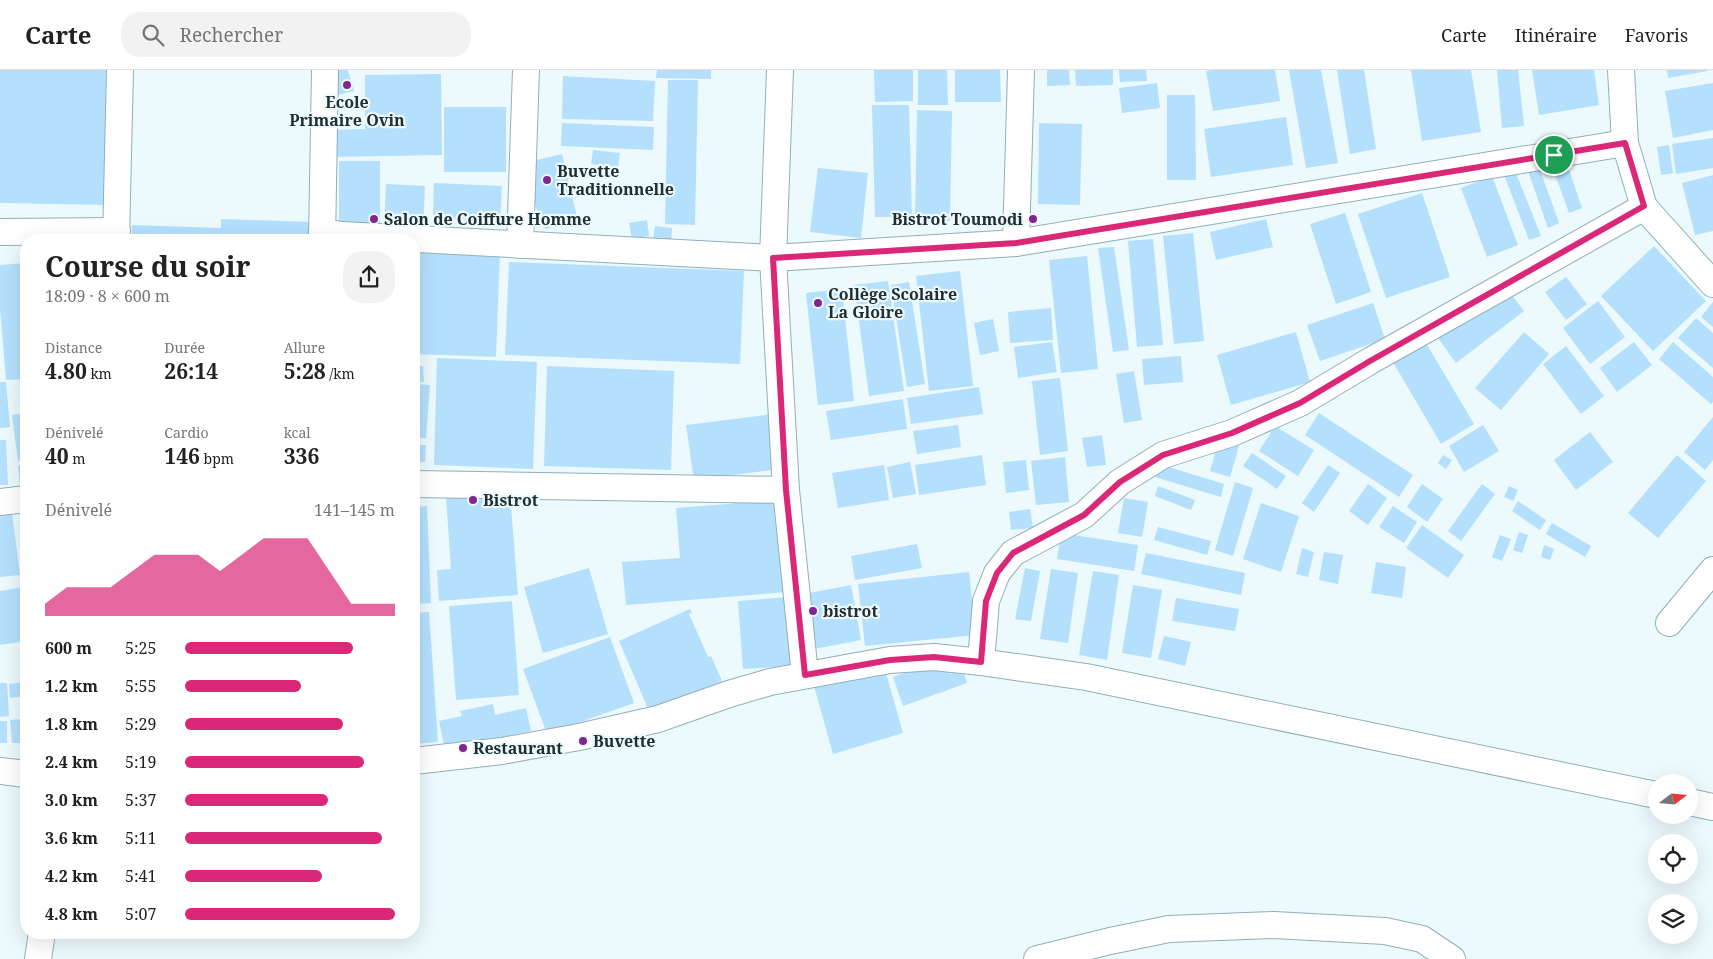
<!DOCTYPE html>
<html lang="fr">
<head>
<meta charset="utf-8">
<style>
	:root { --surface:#fff; --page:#f2f2f2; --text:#222; --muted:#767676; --line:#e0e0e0; --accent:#db2777 }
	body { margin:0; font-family:"Noto Serif",serif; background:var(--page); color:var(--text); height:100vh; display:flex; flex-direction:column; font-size:19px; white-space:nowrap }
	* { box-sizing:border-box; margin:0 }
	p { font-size:16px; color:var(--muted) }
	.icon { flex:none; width:28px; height:28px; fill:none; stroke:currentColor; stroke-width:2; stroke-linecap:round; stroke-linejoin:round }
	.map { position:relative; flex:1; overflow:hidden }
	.panel { position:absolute; left:20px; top:164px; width:400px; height:705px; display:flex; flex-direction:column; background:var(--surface); border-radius:20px; box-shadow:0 5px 20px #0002 }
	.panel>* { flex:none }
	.needle { width:32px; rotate:74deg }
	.tools { position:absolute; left:1648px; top:704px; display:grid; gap:10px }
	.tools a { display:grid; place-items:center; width:50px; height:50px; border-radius:50%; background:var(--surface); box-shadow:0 5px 20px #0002; font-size:25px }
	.pin { position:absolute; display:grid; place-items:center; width:42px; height:42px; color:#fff; margin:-21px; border:2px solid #fff; border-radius:50%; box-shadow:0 1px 5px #0007 }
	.round { display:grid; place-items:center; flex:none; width:52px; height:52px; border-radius:20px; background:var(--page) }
	.summary { display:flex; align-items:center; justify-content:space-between; height:85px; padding:0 25px }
	h1 { font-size:28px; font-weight:700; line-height:38px }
	.metrics { display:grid; grid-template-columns:repeat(3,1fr); gap:8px; height:85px; padding:5px 25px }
	.metrics div { display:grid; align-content:center }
	.metrics b { font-size:21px; font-weight:700 }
	.metrics small { font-size:14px; font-weight:400 }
	.metrics p { font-size:14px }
	.chart { height:140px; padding:10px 25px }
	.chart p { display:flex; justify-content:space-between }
	.chart svg { width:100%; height:90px; margin-top:5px; fill:var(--accent); opacity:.7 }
	ul { padding:0 25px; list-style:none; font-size:16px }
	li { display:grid; grid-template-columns:80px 60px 1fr; align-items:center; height:38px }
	li i { height:12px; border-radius:6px; background:var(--accent) }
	header { display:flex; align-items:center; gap:30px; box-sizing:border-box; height:70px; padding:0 25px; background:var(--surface); border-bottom:1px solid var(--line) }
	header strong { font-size:24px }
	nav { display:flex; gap:28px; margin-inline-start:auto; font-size:18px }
	.search { width:350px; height:45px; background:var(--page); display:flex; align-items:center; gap:12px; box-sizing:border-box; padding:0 18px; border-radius:20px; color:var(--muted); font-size:19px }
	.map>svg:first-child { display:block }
	.building { fill:#b4e0fd }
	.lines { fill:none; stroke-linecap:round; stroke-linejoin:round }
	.minor-casing { stroke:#90b0b9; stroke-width:28 }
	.minor { stroke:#fff; stroke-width:26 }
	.route-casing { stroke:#fff; stroke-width:10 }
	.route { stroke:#db2777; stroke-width:6 }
	.poi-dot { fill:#832590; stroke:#ecf9fd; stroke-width:2 }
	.labels { text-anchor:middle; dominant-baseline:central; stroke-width:4.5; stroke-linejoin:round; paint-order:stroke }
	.poi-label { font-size:16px; font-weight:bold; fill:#212d31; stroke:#ecf9fd; text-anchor:start }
</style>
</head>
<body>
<header>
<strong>Carte</strong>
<div class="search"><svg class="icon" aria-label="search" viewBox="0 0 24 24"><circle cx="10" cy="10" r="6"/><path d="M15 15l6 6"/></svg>Rechercher</div>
<nav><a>Carte</a><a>Itinéraire</a><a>Favoris</a></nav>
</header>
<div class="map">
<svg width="1713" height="889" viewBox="0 0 1713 889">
	<rect width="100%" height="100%" fill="#ecf9fd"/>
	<!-- building -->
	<g class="building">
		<polygon points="0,0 111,0 109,135 0,133"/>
		<polygon points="331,0 348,0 354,21 338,25"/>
		<polygon points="657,0 711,0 711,9 656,8"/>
		<polygon points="874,0 913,0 913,31 875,32"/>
		<polygon points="918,0 947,0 948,35 918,35"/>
		<polygon points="955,0 1000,0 1001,32 955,32"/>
		<polygon points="1047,0 1069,0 1070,15 1047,16"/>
		<polygon points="1075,0 1113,0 1113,15 1076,16"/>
		<polygon points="1119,0 1146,0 1147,11 1120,12"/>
		<polygon points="1212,0 1275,0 1280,31 1213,41 1206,1"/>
		<polygon points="1289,0 1321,0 1338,93 1306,98"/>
		<polygon points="1337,0 1364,0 1376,79 1350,84"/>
		<polygon points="1411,0 1471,0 1481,62 1422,71"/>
		<polygon points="1497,0 1518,0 1524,56 1502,58"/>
		<polygon points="1532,0 1594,0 1599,35 1539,45"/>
		<polygon points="1667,0 1707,0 1708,1 1668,8"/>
		<polygon points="441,4 442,85 330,87 329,60 365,59 365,5"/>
		<polygon points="563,6 655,11 653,51 562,49"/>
		<polygon points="668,10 698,10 695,155 665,154"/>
		<polygon points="1157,13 1160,38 1122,43 1119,18"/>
		<polygon points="1713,13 1713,60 1673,68 1665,21"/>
		<polygon points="1167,25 1195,25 1196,110 1167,110"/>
		<polygon points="872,35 909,35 912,147 875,147"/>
		<rect x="444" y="37" width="62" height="65"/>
		<polygon points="917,40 952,41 950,151 915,150"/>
		<polygon points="1286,47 1293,95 1211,107 1204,59"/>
		<polygon points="562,53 654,57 653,80 561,76"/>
		<polygon points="1039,53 1082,54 1080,135 1038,134"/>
		<polygon points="1713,68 1713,98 1676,104 1672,74"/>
		<polygon points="1669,75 1673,103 1661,105 1657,77"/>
		<polygon points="593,80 620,83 618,97 591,94"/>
		<polygon points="562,84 578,151 545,159 540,140 537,141 525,93"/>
		<rect x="339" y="91" width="41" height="63"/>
		<polygon points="1566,91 1582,138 1569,143 1552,96"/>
		<polygon points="1539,97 1559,153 1548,158 1528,101"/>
		<polygon points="818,98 868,103 861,168 810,162"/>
		<polygon points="1514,98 1541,166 1529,170 1503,102"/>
		<polygon points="1713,105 1713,161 1695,165 1682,113"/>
		<polygon points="1492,106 1518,175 1487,187 1461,118"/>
		<polygon points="434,113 502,116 500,151 433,148"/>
		<polygon points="386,114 425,116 423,160 384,158"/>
		<polygon points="1422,123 1450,207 1386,228 1358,144"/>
		<polygon points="1345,143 1371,222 1336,234 1310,154"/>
		<polygon points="221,149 311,152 310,170 132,170 132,155 221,158"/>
		<polygon points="1266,149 1273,177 1216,190 1210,162"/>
		<polygon points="647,150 649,166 632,169 629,153"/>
		<polygon points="655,156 672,158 671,172 653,169"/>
		<polygon points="1193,163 1204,271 1174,274 1163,166"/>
		<polygon points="1153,169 1163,275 1137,277 1128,171"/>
		<polygon points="1654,176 1706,231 1653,281 1601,226"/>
		<polygon points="1114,177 1129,280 1113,282 1098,178"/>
		<polygon points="414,178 500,181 496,287 414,284"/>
		<polygon points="1087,186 1098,299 1061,303 1049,190"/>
		<polygon points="509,192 744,201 740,294 505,285"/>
		<polygon points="26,193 26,309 6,310 0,238 0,195"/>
		<polygon points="960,201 973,316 929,321 916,206"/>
		<polygon points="1566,207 1587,234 1566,250 1545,222"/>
		<polygon points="888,211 904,321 869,326 854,215"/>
		<polygon points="909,212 925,314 907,317 891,215"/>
		<polygon points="1505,216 1524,241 1456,293 1438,268"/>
		<polygon points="842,219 854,331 818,335 806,223"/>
		<polygon points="1598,231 1625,267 1590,294 1563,258"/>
		<polygon points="1713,232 1713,257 1701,247"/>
		<polygon points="1373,233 1385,269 1320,291 1307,255"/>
		<polygon points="1051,238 1053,270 1010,273 1008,242"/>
		<polygon points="1696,248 1713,263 1713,298 1678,268"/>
		<polygon points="993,249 999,281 980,285 974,253"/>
		<polygon points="1296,262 1310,312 1231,335 1217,285"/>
		<polygon points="1524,262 1549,284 1501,340 1475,318"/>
		<polygon points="1423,268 1474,354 1441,374 1390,287"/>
		<polygon points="1052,272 1057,302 1018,308 1014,277"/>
		<polygon points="1634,272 1652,295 1617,322 1600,298"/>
		<polygon points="1673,272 1713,307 1713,332 1711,334 1659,289"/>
		<polygon points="1566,276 1604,326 1581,344 1543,294"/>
		<polygon points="1181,286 1183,312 1144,315 1142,289"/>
		<polygon points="437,288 537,292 533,399 434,395"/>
		<polygon points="414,296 423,296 424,312 414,312"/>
		<polygon points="547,296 674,301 671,400 544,396"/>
		<polygon points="1134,301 1142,350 1124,353 1116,304"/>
		<polygon points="1060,308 1068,381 1040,385 1032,311"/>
		<polygon points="0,312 6,312 10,357 0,358"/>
		<polygon points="414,314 430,315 426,368 414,368"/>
		<polygon points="979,317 983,344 911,354 907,328"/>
		<polygon points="903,329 907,359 831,370 826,341"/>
		<polygon points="26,343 26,390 18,391 12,345"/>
		<polygon points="1319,343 1413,405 1399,427 1305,365"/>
		<polygon points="773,344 780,399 694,410 686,355"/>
		<polygon points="1713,347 1713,390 1705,400 1684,382"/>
		<polygon points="958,355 961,377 917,384 913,361"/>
		<polygon points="1483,355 1499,381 1464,402 1449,376"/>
		<polygon points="1275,356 1314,380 1298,406 1259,381"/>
		<polygon points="1590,362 1613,392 1576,420 1554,390"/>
		<polygon points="1102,365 1106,395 1087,397 1082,368"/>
		<polygon points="0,370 6,370 8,415 0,415"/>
		<polygon points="1219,370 1239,376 1230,407 1210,401"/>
		<polygon points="414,375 426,375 425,392 414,392"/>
		<polygon points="1252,383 1286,406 1277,419 1243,396"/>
		<polygon points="982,385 986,415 919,425 915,395"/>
		<polygon points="1443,385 1452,390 1446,399 1438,393"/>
		<polygon points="1677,385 1706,411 1658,468 1628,443"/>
		<polygon points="1065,387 1069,432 1036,435 1031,391"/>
		<polygon points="1026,390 1029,420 1006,423 1003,392"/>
		<polygon points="910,392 916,424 893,428 887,397"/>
		<polygon points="1159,394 1224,414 1221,427 1155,407"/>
		<polygon points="26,395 26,415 20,416 18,396"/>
		<polygon points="884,395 889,430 838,438 832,403"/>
		<polygon points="1328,395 1340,403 1314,442 1302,433"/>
		<polygon points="1235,412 1253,418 1233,486 1215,480"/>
		<polygon points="1368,414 1387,428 1368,455 1349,441"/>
		<polygon points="1422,414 1443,429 1427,452 1407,437"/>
		<polygon points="1482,414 1495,424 1461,471 1448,461"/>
		<polygon points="1158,416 1195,430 1191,440 1155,426"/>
		<polygon points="1509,416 1518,420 1513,431 1504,427"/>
		<polygon points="510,423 518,525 439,531 437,500 451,499 446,427"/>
		<polygon points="1124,428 1148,432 1142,467 1118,463"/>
		<polygon points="780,430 788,522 626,535 622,492 680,488 676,438"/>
		<polygon points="1518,431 1546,450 1540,460 1512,441"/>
		<polygon points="1261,433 1299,446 1281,502 1243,489"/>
		<polygon points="427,436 431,533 414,534 414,437"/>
		<polygon points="1393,436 1417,452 1404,473 1379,457"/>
		<polygon points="1030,439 1033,458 1011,460 1009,442"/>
		<polygon points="12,443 20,505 0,507 0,445"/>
		<polygon points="1552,453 1591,476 1585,487 1546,464"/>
		<polygon points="1422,455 1464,485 1448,508 1406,478"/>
		<polygon points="1158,457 1211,471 1207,485 1154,470"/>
		<polygon points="1519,462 1528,465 1522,483 1513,480"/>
		<polygon points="1061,463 1138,475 1134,501 1057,489"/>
		<polygon points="1500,465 1511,469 1502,491 1492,487"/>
		<polygon points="917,474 922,498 855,510 851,486"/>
		<polygon points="1544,475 1554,479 1550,490 1541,487"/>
		<polygon points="1302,478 1314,482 1308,507 1296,504"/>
		<polygon points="1324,482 1343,485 1338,514 1319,510"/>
		<polygon points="1146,483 1245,503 1241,525 1141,504"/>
		<polygon points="1376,492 1406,497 1402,528 1371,523"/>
		<polygon points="589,498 608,564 543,583 524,517"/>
		<polygon points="1025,498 1040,501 1031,551 1015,549"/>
		<polygon points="1051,499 1078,503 1068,573 1040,569"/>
		<polygon points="1093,501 1119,505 1107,590 1079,585"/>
		<polygon points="969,502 976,565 865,576 858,514"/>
		<polygon points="851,515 861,570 809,580 799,525"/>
		<polygon points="1133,515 1162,520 1151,588 1122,583"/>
		<polygon points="24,517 26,532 26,571 0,575 0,521"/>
		<polygon points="788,527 793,596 743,599 738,531"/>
		<polygon points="1176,528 1239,539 1235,561 1172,551"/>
		<polygon points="512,531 519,625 456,630 449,536"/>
		<polygon points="690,539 692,543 689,544 708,587 711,586 722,611 650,643 619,571"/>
		<polygon points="429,542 438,672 414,674 414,543"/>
		<polygon points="1164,566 1191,572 1185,596 1158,589"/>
		<polygon points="610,567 634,633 547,664 523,599"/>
		<polygon points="945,589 950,604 963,600 967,613 903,636 893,607"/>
		<polygon points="884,596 903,663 833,684 814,616"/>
		<polygon points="26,612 26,626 10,628 9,614"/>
		<polygon points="0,613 7,613 9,646 0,647"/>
		<polygon points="493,634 495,645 526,638 531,661 445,680 439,651 462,646 460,641"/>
		<polygon points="22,649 24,673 12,673 10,650"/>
		<rect x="0" y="651" width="7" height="22"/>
	</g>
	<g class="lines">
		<defs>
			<g id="minor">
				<polyline points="780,0 773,188 786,420 805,605"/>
				<polyline points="1644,137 1713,214"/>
				<polyline points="0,162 117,161"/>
				<polyline points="322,162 342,165 773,188 1016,173 1625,73"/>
				<polyline points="116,170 120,0"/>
				<polyline points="322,170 325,0"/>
				<polyline points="1016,173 1021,0"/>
				<polyline points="520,175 526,0"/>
				<polyline points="414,414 786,420"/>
				<polyline points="0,432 26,429"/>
				<polyline points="1669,553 1713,500"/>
				<polyline points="981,592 1086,607 1656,725"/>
				<polyline points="414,691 502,681 579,667 658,649 729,624 770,612 846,598 890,590 934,587 981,592 986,531 997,503 1013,483 1084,445 1120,412 1163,385 1232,363 1300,333 1370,291 1644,137 1625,73 1621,0"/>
				<polyline points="0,701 26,704"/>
				<polyline points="1689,732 1713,737"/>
				<polyline points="38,889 42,862"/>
				<polyline points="1037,889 1110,871 1169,859 1274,855 1385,861 1422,869 1452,889"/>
			</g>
		</defs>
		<!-- minor casing -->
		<use href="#minor" class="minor-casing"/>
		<!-- minor -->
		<use href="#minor" class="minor"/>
	</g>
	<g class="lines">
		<defs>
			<polygon id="route" points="1625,73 1644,136 1370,291 1300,333 1232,363 1163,385 1120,412 1084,445 1013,483 997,503 986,531 981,592 934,587 890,590 805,605 786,420 773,188 1016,173"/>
		</defs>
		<!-- route casing -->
		<use href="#route" class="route-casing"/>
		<!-- route -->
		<use href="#route" class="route"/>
	</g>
	<!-- markers -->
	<g class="poi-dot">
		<circle cx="347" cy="15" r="5"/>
		<circle cx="547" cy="110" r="5"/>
		<circle cx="374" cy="149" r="5"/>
		<circle cx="1033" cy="149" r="5"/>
		<circle cx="818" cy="233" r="5"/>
		<circle cx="473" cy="430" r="5"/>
		<circle cx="813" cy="541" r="5"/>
		<circle cx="583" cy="671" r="5"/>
		<circle cx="463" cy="678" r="5"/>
	</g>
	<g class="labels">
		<!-- poi labels -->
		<g class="poi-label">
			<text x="347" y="32" text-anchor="middle">Ecole<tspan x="347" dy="18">Primaire Ovin</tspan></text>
			<text x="557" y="101">Buvette<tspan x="557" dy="18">Traditionnelle</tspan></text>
			<text x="384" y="149">Salon de Coiffure Homme</text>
			<text x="1023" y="149" text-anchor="end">Bistrot Toumodi</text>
			<text x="828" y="224">Collège Scolaire<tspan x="828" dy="18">La Gloire</tspan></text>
			<text x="483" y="430">Bistrot</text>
			<text x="823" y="541">bistrot</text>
			<text x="593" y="671">Buvette</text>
			<text x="473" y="678">Restaurant</text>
		</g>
	</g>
</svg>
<div class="tools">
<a><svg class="needle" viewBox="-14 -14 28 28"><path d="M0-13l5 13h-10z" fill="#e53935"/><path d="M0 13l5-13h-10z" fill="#767676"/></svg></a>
<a><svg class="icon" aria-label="locate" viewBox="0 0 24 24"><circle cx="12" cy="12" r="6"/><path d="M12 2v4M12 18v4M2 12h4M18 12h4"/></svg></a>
<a><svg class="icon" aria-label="layers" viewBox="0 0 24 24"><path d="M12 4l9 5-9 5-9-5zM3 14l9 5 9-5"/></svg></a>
</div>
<div class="pin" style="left:1554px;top:85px;background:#1e9e55"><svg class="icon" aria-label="arrive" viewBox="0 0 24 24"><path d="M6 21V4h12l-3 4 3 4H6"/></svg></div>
<section class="panel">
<div class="summary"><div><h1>Course du soir</h1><p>18:09 · 8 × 600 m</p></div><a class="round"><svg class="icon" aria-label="share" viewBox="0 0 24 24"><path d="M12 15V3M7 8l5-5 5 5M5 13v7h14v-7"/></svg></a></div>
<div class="metrics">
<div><p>Distance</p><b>4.80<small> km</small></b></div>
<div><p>Durée</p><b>26:14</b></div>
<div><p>Allure</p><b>5:28<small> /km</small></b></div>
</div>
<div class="metrics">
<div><p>Dénivelé</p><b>40<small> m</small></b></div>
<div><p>Cardio</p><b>146<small> bpm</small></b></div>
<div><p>kcal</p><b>336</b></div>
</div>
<div class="chart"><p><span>Dénivelé</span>141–145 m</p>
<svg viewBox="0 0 160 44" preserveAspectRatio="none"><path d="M0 44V38L10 30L20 30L30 30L40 22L50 14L60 14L70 14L80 22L90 14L100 6L110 6L120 6L130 22L140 38L150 38L160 38V44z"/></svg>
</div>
<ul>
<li><b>600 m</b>5:25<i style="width:80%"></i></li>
<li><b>1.2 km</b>5:55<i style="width:55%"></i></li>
<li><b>1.8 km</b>5:29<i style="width:75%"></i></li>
<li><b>2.4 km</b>5:19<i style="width:85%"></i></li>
<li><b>3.0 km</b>5:37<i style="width:68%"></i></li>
<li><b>3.6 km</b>5:11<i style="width:94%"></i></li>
<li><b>4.2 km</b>5:41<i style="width:65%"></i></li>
<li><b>4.8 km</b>5:07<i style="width:100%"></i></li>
</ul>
</section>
</div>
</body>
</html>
